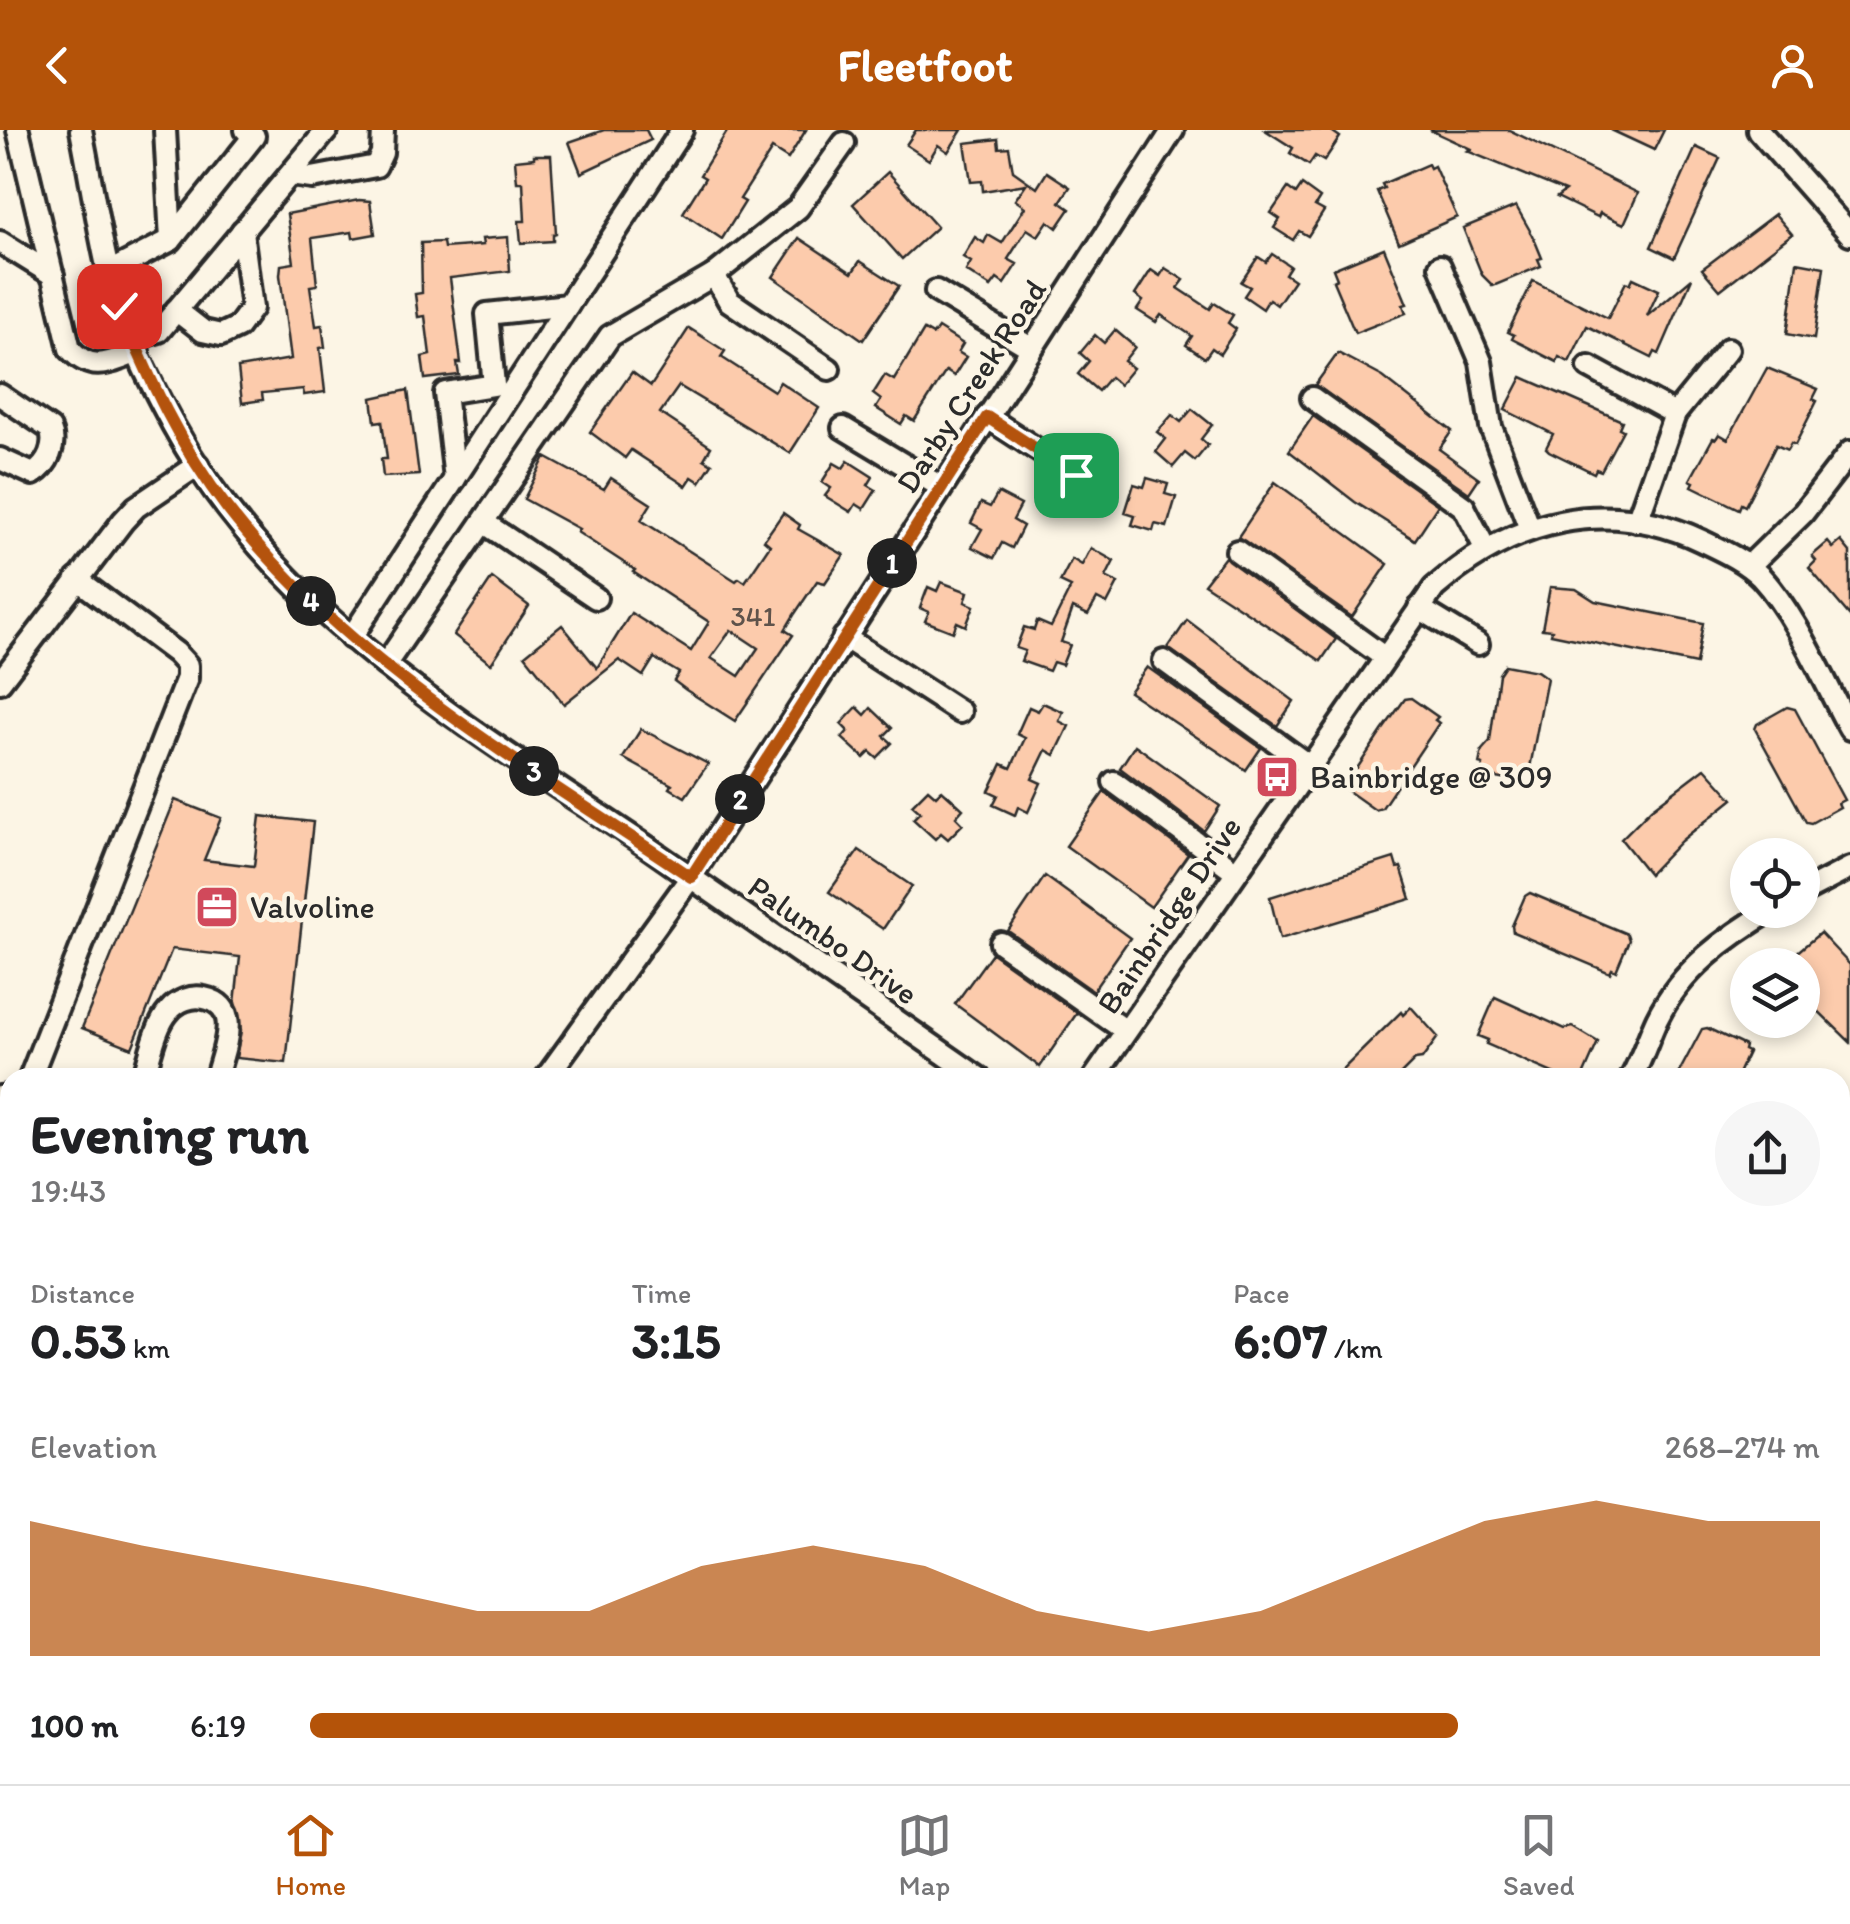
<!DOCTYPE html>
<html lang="en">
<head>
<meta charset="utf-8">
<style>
	:root { --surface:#fff; --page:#f6f6f6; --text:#202124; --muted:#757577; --line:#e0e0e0; --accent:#b45309 }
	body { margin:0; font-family:Itim,sans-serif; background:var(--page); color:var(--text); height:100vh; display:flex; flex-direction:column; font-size:38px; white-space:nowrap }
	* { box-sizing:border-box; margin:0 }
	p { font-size:32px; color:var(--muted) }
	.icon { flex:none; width:55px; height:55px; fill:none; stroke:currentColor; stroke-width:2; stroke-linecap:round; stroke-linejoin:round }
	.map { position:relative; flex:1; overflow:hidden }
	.details { position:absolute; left:0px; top:938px; width:1850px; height:718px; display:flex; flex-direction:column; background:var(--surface); border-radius:30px 30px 0 0; box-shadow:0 5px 15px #0003 }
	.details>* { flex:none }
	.tools { position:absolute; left:1730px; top:708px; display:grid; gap:20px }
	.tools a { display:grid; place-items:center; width:90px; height:90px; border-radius:50%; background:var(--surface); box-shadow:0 5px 15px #0003; font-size:50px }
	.pin { position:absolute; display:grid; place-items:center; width:85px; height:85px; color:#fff; margin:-42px; border-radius:20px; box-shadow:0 5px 15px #0006 }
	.km { position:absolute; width:50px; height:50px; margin:-25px; border-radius:50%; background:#222; color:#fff; font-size:28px; line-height:50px; text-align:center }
	.round { display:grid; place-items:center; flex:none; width:105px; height:105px; border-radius:52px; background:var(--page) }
	.summary { display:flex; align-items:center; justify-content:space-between; height:170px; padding:0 30px }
	h1 { font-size:55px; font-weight:800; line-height:75px }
	.metrics { display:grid; grid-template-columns:repeat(3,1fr); gap:15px; height:170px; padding:10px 30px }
	.metrics div { display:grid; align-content:center }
	.metrics b { font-size:50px; font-weight:800 }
	.metrics small { font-size:28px; font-weight:400 }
	.metrics p { font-size:28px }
	.chart { height:280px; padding:20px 30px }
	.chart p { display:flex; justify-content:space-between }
	.chart svg { width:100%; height:180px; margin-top:10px; fill:var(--accent); opacity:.7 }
	ul { padding:0 30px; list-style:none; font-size:32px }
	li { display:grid; grid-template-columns:160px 120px 1fr; align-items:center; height:75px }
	li i { height:25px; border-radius:12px; background:var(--accent) }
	header { display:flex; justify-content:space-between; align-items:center; height:130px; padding:0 30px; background:var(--accent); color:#fff; font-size:45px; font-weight:800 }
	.tab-bar { display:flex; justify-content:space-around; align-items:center; height:140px; border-top:2px solid var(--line); background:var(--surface); font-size:28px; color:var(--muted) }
	.tab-bar a { display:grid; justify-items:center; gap:5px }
	.tab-bar .selected { color:var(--accent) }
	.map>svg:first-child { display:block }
	.water { fill:#88c3e8; stroke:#63869c; stroke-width:2.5 }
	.building { fill:#fccbac; stroke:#2b2b2b; stroke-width:2.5; fill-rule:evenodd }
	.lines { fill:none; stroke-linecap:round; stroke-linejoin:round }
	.minor-casing { stroke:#2b2b2b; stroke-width:28 }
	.path { stroke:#2b2b2b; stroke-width:4; stroke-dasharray:10 8; stroke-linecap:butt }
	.minor { stroke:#fcf5e5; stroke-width:20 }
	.route-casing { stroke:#fff; stroke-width:20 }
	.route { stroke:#b45309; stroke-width:12 }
	.labels { text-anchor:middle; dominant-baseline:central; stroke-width:9; stroke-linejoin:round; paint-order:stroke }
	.number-label { font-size:28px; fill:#5f534b }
	.street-label { font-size:32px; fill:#2b2b2b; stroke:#fcf5e5 }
	.poi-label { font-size:32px; fill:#2b2b2b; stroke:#fcf5e5; text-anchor:start }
</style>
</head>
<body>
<header><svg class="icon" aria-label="back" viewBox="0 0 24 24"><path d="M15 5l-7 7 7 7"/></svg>Fleetfoot<svg class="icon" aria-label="person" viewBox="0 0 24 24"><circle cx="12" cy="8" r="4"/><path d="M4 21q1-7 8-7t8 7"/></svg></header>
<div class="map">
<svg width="1850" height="1654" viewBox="0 0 1850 1654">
	<rect width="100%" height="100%" fill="#fcf5e5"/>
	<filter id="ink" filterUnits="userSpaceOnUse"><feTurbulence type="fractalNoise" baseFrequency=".01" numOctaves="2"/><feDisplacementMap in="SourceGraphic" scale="20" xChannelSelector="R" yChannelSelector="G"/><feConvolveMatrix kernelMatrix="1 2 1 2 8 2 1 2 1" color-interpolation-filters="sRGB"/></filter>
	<g filter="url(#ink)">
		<!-- water -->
		<polygon class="water" points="664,1645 772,1645 770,1654 655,1654"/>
		<!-- building -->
		<g class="building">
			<polygon points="604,0 646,0 651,10 581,43 569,12"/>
			<polygon points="728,0 806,0 788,29 772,19 740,69 745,72 722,109 683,83 705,48 700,45"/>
			<polygon points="916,0 962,0 948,22 938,15 929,30 906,15"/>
			<polygon points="1265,0 1330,0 1340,7 1324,31 1315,26 1309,35 1290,23 1293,18"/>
			<polygon points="1430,0 1509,0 1638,63 1624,94 1600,83 1598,87 1557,67 1565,61 1467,21 1471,19"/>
			<polygon points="1611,0 1664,0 1654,20"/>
			<polygon points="998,9 999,18 1009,17 1013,41 1037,58 1047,42 1070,57 1060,72 1070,79 1057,98 1048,91 1038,106 1027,99 1008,129 1017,134 1004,154 997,149 991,157 966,141 971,132 963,127 975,107 984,113 988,105 1002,113 1025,77 1015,70 1026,54 983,61 982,51 971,52 965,13"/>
			<polygon points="1696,17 1720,28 1674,128 1651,117"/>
			<polygon points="534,25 551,25 556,103 553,104 553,111 521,113 519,91 525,91 523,52 517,52 515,30 534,28"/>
			<polygon points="1428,34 1430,38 1434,36 1457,87 1399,113 1377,61 1384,58 1382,54"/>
			<polygon points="888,42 937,97 902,129 853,74"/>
			<polygon points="1302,55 1320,68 1315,76 1324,81 1308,106 1299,101 1293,110 1274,98 1280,89 1271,83 1288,58 1296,64"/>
			<polygon points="359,70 370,71 375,104 353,108 352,102 312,108 317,155 310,156 316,196 322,195 325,217 320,218 325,262 304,265 303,259 262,263 263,270 242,273 238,238 291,229 280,145 281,135 294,133 287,84"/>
			<polygon points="1516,76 1533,106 1542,128 1538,129 1541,136 1493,156 1482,145 1463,98"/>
			<polygon points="1775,84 1792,104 1720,160 1702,139"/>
			<polygon points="508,107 510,141 450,148 461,233 457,233 459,245 425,249 422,227 430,225 425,186 418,187 415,164 422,163 421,113 443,112 444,118 483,115 482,109"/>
			<polygon points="799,108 852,143 860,131 899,156 863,210 773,147"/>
			<polygon points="1384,118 1407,174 1403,175 1406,183 1355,203 1333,151 1337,149 1333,139"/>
			<polygon points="1272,124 1290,136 1285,144 1294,150 1277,175 1269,169 1263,179 1244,166 1250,157 1241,152 1258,127 1266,132"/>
			<polygon points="1797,132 1824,137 1814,209 1787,204"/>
			<polygon points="1165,138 1184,150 1178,158 1210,179 1214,173 1233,185 1228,193 1236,199 1220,224 1212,218 1205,228 1186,215 1192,206 1161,185 1156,192 1137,180 1143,171 1135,165 1151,140 1160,146"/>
			<polygon points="1633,148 1659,160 1647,186 1692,148 1659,224 1655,222 1652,228 1587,196 1569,232 1559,227 1557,232 1512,209 1514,205 1508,202 1533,151 1608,188 1626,152 1630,154"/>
			<polygon points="689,198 725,221 721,227 774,261 780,252 819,278 790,323 679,256 660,283 711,317 704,329 712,334 700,352 692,347 686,356 631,320 625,328 590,302 632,242 651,256"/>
			<polygon points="938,198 963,214 958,222 966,227 954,246 946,241 914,291 906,286 901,294 876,278 881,270 873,264 885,245 894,250 924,200 933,205"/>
			<polygon points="1115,200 1135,217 1124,231 1133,238 1119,255 1110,247 1098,261 1078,244 1089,231 1080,223 1095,205 1104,213"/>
			<polygon points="1338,223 1383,247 1452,301 1439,319 1479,348 1469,363 1315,255"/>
			<polygon points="1767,238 1818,259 1813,269 1817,271 1795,315 1791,313 1787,320 1776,315 1745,376 1741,374 1739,379 1692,356 1694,352 1690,350 1713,308 1716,309 1719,304 1728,309"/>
			<polygon points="1522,247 1622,291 1619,298 1623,300 1601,341 1596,339 1594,343 1549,321 1546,318 1553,304 1505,280"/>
			<polygon points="408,260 419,345 383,347 381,329 387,329 382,291 375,292 372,268"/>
			<polygon points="1192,279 1212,295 1201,309 1208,315 1195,331 1185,323 1173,337 1156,322 1166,309 1157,302 1172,285 1181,292"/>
			<polygon points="1313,286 1438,375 1415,410 1355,372 1289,321"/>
			<path d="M545 327 604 359 611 348 651 374 641 390 736 451 739 448 745 452 770 415 764 410 783 383 800 395 798 399 844 425 825 453 817 451 794 485 785 500 793 505 735 591 686 560 674 551 679 543 654 528 643 546 619 530 564 574 525 525 562 495 597 538 631 483 691 521 709 492 633 442 635 440 577 402 579 399 524 369ZM731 500 758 518 739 546 711 528Z"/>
			<polygon points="848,331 873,347 868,355 876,360 864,379 856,374 851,382 825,366 831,358 822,352 834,333 843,338"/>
			<polygon points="1147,348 1168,354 1165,364 1176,367 1167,397 1155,394 1153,401 1132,395 1135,386 1125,383 1134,354 1144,357"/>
			<polygon points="1275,352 1388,434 1352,487 1238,407"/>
			<polygon points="998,363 1021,375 1013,390 1023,396 1012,418 1002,413 994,428 972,417 982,399 971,393 981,373 990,377"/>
			<polygon points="1841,411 1850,422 1850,486 1809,438 1816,431 1812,426 1828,412 1833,418"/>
			<polygon points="1091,418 1114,431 1106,447 1118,453 1107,474 1097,469 1088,485 1073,478 1061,512 1070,515 1062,535 1053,532 1049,541 1021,531 1025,521 1016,518 1024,497 1034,500 1037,491 1051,497 1071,457 1060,452 1072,429 1082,435"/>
			<polygon points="1225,427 1336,509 1321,531 1204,454"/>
			<polygon points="492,448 529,476 491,534 454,505"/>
			<polygon points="941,452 968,462 965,472 974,476 966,496 957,492 953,502 925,491 929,482 920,478 928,457 937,461"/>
			<polygon points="1550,457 1576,459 1595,471 1703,493 1696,534 1551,504 1552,500 1542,499"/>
			<polygon points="1187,490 1294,571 1277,596 1168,518"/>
			<polygon points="1505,535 1537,541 1547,548 1529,643 1525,642 1523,653 1481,645 1483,635 1479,634 1482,620 1490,611 1499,544"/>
			<polygon points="1147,537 1261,618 1246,640 1129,562"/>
			<polygon points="1411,568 1438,587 1435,590 1439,593 1382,678 1375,680 1344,658 1382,601 1405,569"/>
			<polygon points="1043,573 1063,582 1059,591 1069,596 1055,625 1046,620 1032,649 1041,653 1028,682 1018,677 1015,685 993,675 998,665 989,661 1002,634 1011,638 1025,608 1017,604 1029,577 1038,581"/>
			<polygon points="857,577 865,585 871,578 892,598 884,606 892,613 877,628 870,622 864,628 842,608 848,601 841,594"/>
			<polygon points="1787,577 1795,579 1844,670 1838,673 1840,677 1811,693 1806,692 1755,599 1757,594"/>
			<polygon points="641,599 708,634 685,667 670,658 672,655 623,628"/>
			<polygon points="1135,615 1220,676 1204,701 1120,638"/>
			<polygon points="1705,638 1733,669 1681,711 1649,744 1621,709 1651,679"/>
			<polygon points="928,659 936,666 942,660 963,679 956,687 963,694 948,709 941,703 935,709 913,689 920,682 912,675"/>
			<polygon points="1104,662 1188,724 1151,777 1066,716"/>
			<polygon points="175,670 221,688 204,730 254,736 260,686 313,692 286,933 236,928 241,900 235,873 240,827 172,819 132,918 82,898"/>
			<polygon points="859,720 912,756 883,799 829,762"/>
			<polygon points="1394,728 1397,738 1401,737 1411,769 1280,809 1270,767"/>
			<polygon points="1045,746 1130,808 1093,861 1008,801"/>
			<polygon points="1530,763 1627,804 1629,810 1616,841 1612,839 1610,843 1513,802 1512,796 1525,766"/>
			<polygon points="1820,803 1850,835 1850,912 1802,865 1802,835 1782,835"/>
			<polygon points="992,823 1077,883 1040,937 955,874"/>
			<polygon points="1495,867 1565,899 1573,897 1598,912 1582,948 1564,948 1486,914 1488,910 1478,906"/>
			<polygon points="1411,877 1438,907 1422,929 1415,930 1397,948 1334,948 1401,882 1403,885"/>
			<polygon points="1707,898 1745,916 1744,920 1748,922 1736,948 1676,948 1702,899"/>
		</g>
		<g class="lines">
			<defs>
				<g id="minor">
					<path d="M18 0 70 219C93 244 110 232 138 222"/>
					<path d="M81 0C91 49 98 100 110 149 123 199 148 249 173 295 276 485 469 597 643 714 755 791 867 869 979 948"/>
					<polyline points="165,0 171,110"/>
					<polyline points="1758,0 1850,104"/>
					<polyline points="290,45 312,48 376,36 382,23 383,0"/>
					<polyline points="0,112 53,145"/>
					<polyline points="1440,136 1481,232 1491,297 1530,399"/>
					<polyline points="109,142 171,110 254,6 246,0"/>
					<polyline points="714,145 729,171 829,239"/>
					<polyline points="936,161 1031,218"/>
					<polyline points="176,180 203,201 221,205 238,197 252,178 242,101"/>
					<polyline points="132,209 159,201 327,0"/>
					<polyline points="1589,237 1675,284 1637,391"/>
					<path d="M0 265 50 299C57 315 48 335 33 344L0 329"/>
					<polyline points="1312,268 1464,377 1485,418"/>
					<polyline points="1675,284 1728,219"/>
					<polyline points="987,287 1076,345"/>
					<polyline points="843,298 941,357"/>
					<polyline points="455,349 445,263 494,255 487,184 568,175"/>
					<polyline points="483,392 596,468"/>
					<polyline points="1237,421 1384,527"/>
					<polyline points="1749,436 1803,383 1850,322"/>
					<polyline points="1419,478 1478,514"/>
					<polyline points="844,507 960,582"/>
					<polyline points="351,508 682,0"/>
					<polyline points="1164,531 1308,635"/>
					<polyline points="385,535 610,206 714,145 798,78 844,13"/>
					<polyline points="0,552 123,391 136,377 198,335"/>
					<polyline points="1114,652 1235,741"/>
					<polyline points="1802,763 1850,738"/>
					<polyline points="1001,813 1126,901"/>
					<polyline points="30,948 187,548 187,535 176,523 77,449"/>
					<path d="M143 948C150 928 155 896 169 881 177 871 192 865 204 868 244 876 223 919 216 948"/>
					<polyline points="546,948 691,747 1173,0"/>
					<path d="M1094 948 1434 458C1512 390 1605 365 1702 411 1723 421 1745 431 1761 447 1797 486 1824 552 1850 599"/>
					<path d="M1631 948C1642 929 1648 908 1657 889 1681 840 1726 807 1772 780"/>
					<polyline points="0,967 10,966"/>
					<polyline points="0,1034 10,1033"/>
					<polyline points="0,1386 10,1375"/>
					<polyline points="0,1504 10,1510"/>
					<polyline points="54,1654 55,1645"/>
					<polyline points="107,1654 108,1645"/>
					<polyline points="567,1654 569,1645"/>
					<polyline points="1152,1654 1162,1645"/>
				</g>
			</defs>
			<!-- minor casing -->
			<use href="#minor" class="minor-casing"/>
			<!-- path -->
			<g class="path">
				<polyline points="626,1654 636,1645"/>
				<polyline points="812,1654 814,1645"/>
			</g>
			<!-- minor -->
			<use href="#minor" class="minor"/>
		</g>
	</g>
	<g class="lines" filter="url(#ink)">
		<defs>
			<path id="route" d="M119 176C148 247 180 317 227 378 349 535 528 637 691 747L987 287 1076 345"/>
		</defs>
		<!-- route casing -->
		<use href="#route" class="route-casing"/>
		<!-- route -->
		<use href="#route" class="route"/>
	</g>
	<!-- icons -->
	<defs>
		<symbol id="bus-square" viewBox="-11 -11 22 22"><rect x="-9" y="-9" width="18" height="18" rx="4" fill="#d1495b" stroke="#fcf5e5"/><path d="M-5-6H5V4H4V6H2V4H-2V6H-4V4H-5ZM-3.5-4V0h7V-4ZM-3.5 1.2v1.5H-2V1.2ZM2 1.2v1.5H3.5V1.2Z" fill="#fff"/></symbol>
		<symbol id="office-square" viewBox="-11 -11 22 22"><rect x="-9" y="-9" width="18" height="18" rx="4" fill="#d1495b" stroke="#fcf5e5"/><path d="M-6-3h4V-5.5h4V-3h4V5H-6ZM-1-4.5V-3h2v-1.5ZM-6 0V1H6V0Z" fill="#fff"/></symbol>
	</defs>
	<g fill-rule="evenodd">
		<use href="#bus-square" x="1252" y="622" width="50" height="50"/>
		<use href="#office-square" x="192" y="752" width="50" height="50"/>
	</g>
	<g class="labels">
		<!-- number labels -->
		<g class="number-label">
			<text x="753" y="486">341</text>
		</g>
		<!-- street labels -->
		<g class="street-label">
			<text transform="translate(971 256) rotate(-57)">Darby Creek Road</text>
			<text transform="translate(1169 785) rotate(-56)">Bainbridge Drive</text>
			<text transform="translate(833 810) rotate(35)">Palumbo Drive</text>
		</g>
		<!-- poi labels -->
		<g class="poi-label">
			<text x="1310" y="647">Bainbridge @ 309</text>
			<text x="250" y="777">Valvoline</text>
		</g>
	</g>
</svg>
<div class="tools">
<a><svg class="icon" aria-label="locate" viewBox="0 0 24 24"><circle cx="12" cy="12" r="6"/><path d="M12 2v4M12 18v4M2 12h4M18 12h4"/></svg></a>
<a><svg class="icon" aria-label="layers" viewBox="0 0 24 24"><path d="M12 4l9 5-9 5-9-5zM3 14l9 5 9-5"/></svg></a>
</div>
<div class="pin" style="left:1076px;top:345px;background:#1e9e55"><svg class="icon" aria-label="arrive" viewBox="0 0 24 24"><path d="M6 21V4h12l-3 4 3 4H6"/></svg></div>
<div class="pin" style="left:119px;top:176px;background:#d93025"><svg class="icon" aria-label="check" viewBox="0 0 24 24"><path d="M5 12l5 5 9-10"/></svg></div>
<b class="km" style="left:892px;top:433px">1</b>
<b class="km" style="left:740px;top:669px">2</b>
<b class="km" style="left:534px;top:641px">3</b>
<b class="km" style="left:311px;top:471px">4</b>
<section class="details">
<div class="summary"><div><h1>Evening run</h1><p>19:43</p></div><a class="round"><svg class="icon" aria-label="share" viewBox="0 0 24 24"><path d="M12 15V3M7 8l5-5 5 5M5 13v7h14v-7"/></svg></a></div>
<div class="metrics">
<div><p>Distance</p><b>0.53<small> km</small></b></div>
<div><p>Time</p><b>3:15</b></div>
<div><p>Pace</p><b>6:07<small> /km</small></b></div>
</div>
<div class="chart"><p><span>Elevation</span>268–274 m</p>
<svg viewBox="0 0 160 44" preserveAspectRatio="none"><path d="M0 44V11L10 17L20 22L30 27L40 33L50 33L60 22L70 17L80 22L90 33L100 38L110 33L120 22L130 11L140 6L150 11L160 11V44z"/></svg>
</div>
<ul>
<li><b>100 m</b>6:19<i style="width:76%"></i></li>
</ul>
</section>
</div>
<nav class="tab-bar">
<a class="selected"><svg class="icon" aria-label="home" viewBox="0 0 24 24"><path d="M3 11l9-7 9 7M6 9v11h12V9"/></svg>Home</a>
<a><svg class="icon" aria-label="map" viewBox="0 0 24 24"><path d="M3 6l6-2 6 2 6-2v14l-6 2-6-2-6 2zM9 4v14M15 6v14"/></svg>Map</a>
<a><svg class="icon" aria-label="saved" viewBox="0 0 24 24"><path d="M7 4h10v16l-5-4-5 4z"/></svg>Saved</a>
</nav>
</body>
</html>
